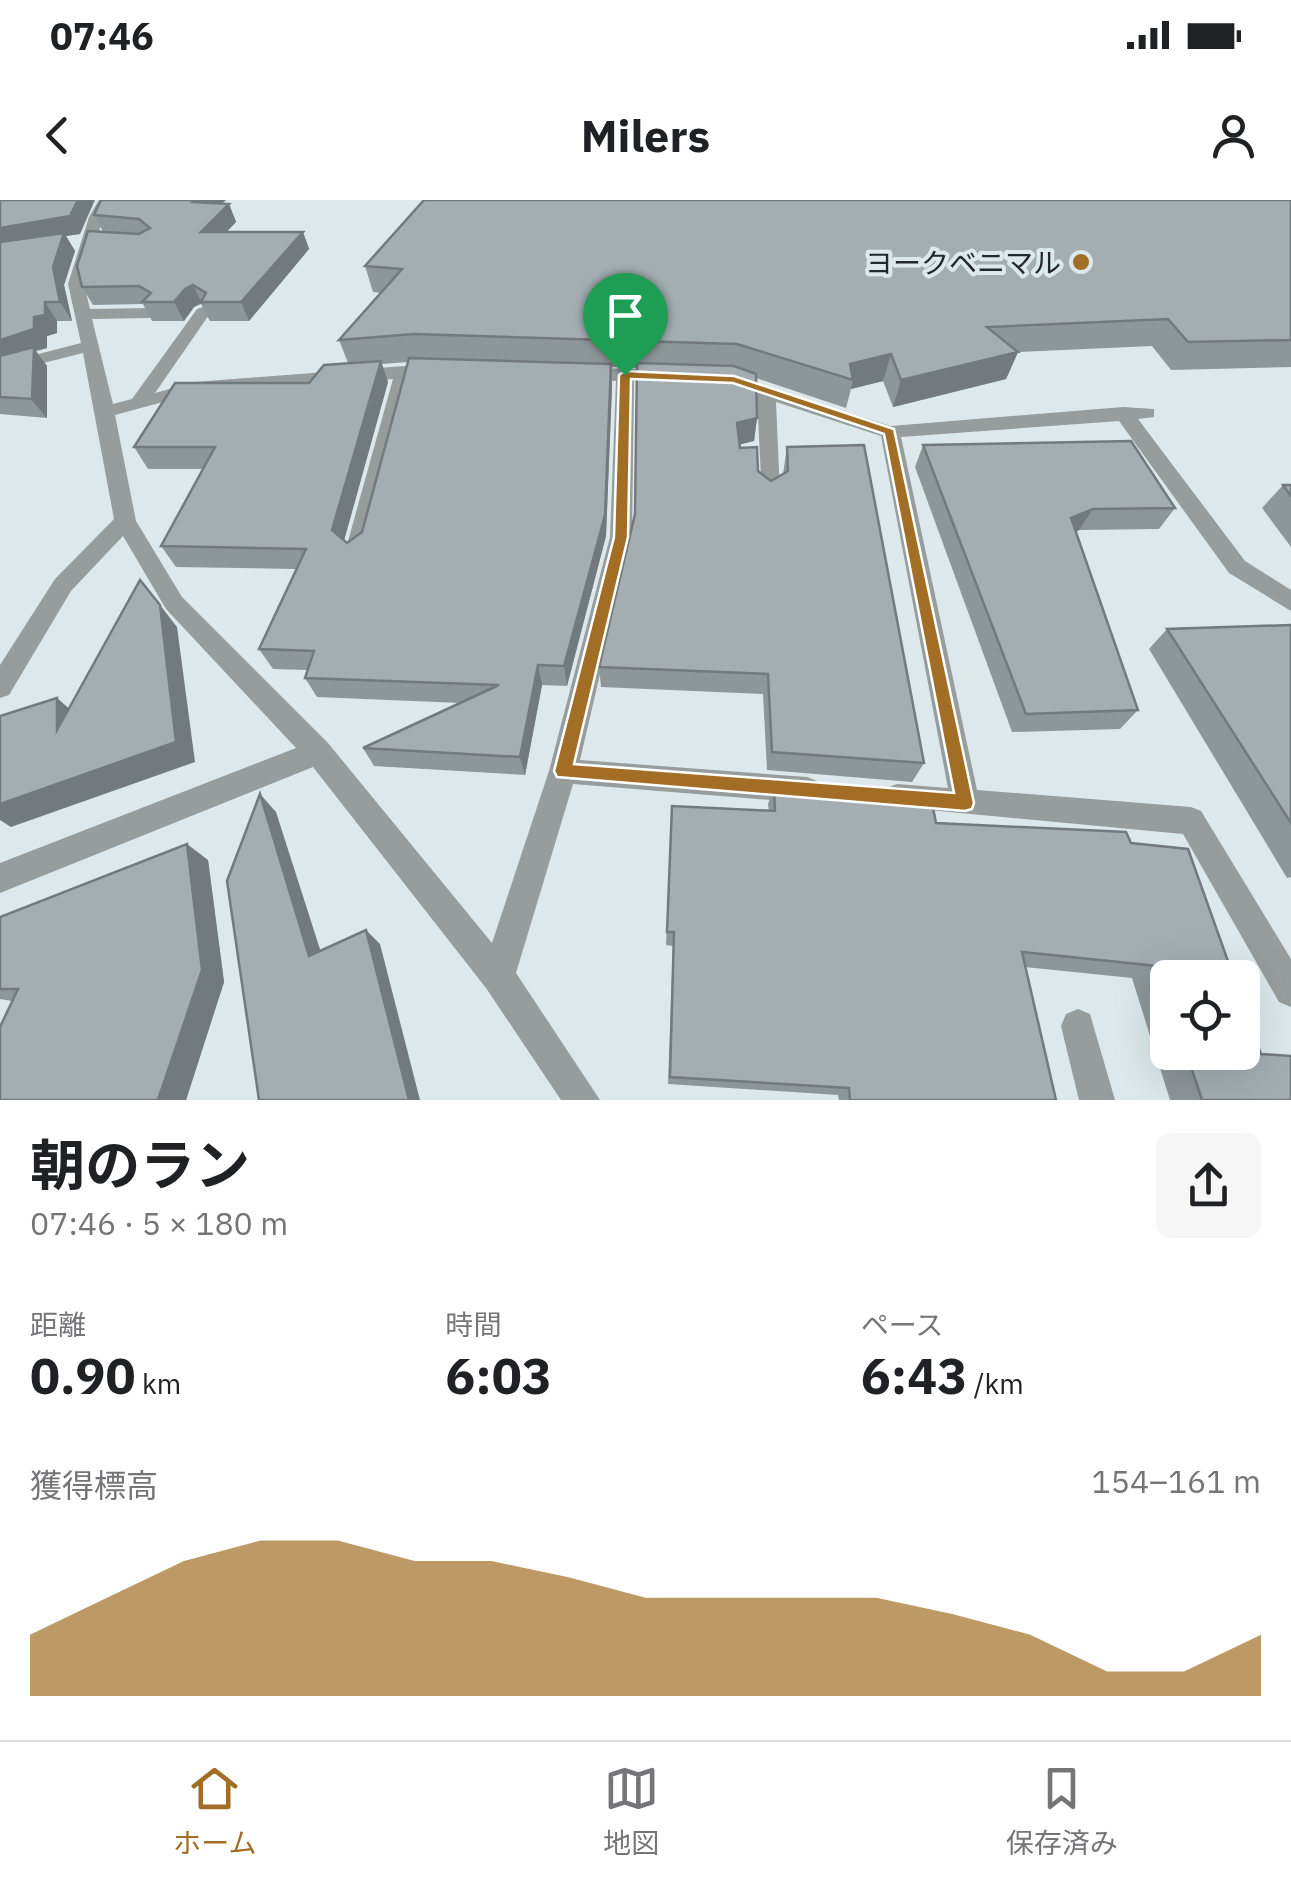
<!DOCTYPE html>
<html lang="ja">
<head>
<meta charset="utf-8">
<style>
	:root { --surface:#fff; --page:#f6f6f6; --text:#202124; --muted:#757577; --line:#e0e0e0; --accent:#a26e26 }
	body { margin:0; font-family:"IBM Plex Sans","Noto Sans JP",sans-serif; background:var(--page); color:var(--text); height:100vh; display:flex; flex-direction:column; font-size:38px; white-space:nowrap }
	* { box-sizing:border-box; margin:0 }
	p { font-size:32px; color:var(--muted) }
	.icon { flex:none; width:55px; height:55px; fill:none; stroke:currentColor; stroke-width:2; stroke-linecap:round; stroke-linejoin:round }
	.map { position:relative; height:900px; overflow:hidden }
	.details { display:flex; flex-direction:column; background:var(--surface); flex:1 }
	.details>* { flex:none }
	.tools { position:absolute; left:1150px; top:760px; display:grid; gap:20px }
	.tools a { display:grid; place-items:center; width:110px; height:110px; border-radius:15px; background:var(--surface); box-shadow:0 10px 40px #0002; font-size:50px }
	.pin { position:absolute; display:grid; place-items:center; width:85px; height:85px; color:#fff; margin:-102px -42px; border-radius:50% 50% 50% 0; rotate:-45deg; box-shadow:0 0 10px #0007 }
	.pin .icon { rotate:45deg }
	.round { display:grid; place-items:center; flex:none; width:105px; height:105px; border-radius:15px; background:var(--page) }
	.headline { display:flex; align-items:center; justify-content:space-between; height:170px; padding:0 30px }
	h1 { font-size:55px; font-weight:700; line-height:75px }
	.figures { display:grid; grid-template-columns:repeat(3,1fr); gap:15px; height:170px; padding:10px 30px }
	.figures div { display:grid; align-content:center }
	.figures b { font-size:50px; font-weight:700 }
	.figures small { font-size:28px; font-weight:400 }
	.figures p { font-size:28px }
	.chart { height:280px; padding:20px 30px }
	.chart p { display:flex; justify-content:space-between }
	.chart svg { width:100%; height:180px; margin-top:10px; fill:var(--accent); opacity:.7 }
	.status { display:flex; justify-content:space-between; align-items:center; height:70px; padding:0 50px; background:var(--surface); direction:ltr }
	.status svg { height:28px; fill:currentColor }
	header { display:flex; justify-content:space-between; align-items:center; height:130px; padding:0 30px; background:var(--surface); font-size:45px; font-weight:700 }
	.tab-bar { display:flex; justify-content:space-around; align-items:center; height:140px; border-top:2px solid var(--line); background:var(--surface); font-size:28px; color:var(--muted) }
	.tab-bar a { display:grid; justify-items:center; gap:5px }
	.tab-bar .selected { color:var(--accent) }
	.map>svg:first-child { display:block }
	.lines { fill:none; stroke-linecap:round; stroke-linejoin:round }
	.minor { fill:#979c9d; fill-rule:evenodd }
	.wall { fill:#8d9699; fill-rule:evenodd }
	.shaded-wall { fill:#737a7d }
	.building { fill:#a4aeb2; stroke:#737a7d; stroke-width:2.5 }
	.route { fill:#a26e26; stroke:#fff; stroke-width:2.5; fill-rule:evenodd }
	.poi-dot { fill:#a26e26; stroke:#dde8ec; stroke-width:4 }
	.labels { text-anchor:middle; dominant-baseline:central; stroke-width:8; stroke-linejoin:round; paint-order:stroke }
	.far-poi-label { font-size:28px; fill:#25292b; stroke:#dde8ec; text-anchor:end }
</style>
</head>
<body>
<div class="status"><b>07:46</b><svg viewBox="0 0 49 12"><path d="M0 12V9h3v3zM5 12V6h3v6zM10 12V3h3v9zM15 12V0h3v12zM26 1h20v11H26zM47 4h2v5h-2z"/></svg></div>
<header><svg class="icon" aria-label="back" viewBox="0 0 24 24"><path d="M15 5l-7 7 7 7"/></svg>Milers<svg class="icon" aria-label="person" viewBox="0 0 24 24"><circle cx="12" cy="8" r="4"/><path d="M4 21q1-7 8-7t8 7"/></svg></header>
<div class="map">
<svg width="1291" height="900" viewBox="0 0 1291 900">
	<rect width="100%" height="100%" fill="#dde8ec"/>
	<g class="lines">
		<!-- minor -->
		<g class="minor">
			<path d="M99 0H113L103 17 84 84 90 109 149 108 157 113 149 118 92 119 113 204 132 199 197 109 203 107 211 112 155 193 195 182 404 166 437 165 446 170 437 175 411 177 367 352 356 360 345 352 393 179 196 193 115 215 136 321 182 397 328 543 492 743 549 571 610 337 616 181 581 179 572 174C584 165 668 168 680 177L671 182 634 181 632 337 580 560 807 577 817 581 821 590 817 599 807 603 573 584 516 773 600 900H561L486 788 313 567 0 693V663L296 548 166 409 123 336 71 391 9 495 0 498V465L55 379 114 319 83 153 0 174V164L81 143 68 84 89 17Z"/>
			<polygon points="726,175 891,226 1123,207 1154,209 1154,217 1138,219 1245,361 1291,390 1291,411 1229,373 1119,221 901,237 977,590 1191,607 1201,611 1291,759 1291,807 1279,802 1183,634 887,606 883,597 887,588 897,584 948,588 881,236 776,202 780,294 769,301 762,299 757,196 720,184 717,180"/>
			<polygon points="1078,809 1090,814 1115,900 1079,900 1061,826 1066,814"/>
		</g>
	</g>
	<!-- wall -->
	<g class="wall">
		<polygon points="0,0 80,34 66,36 75,51 64,85 72,121 57,121 57,133 47,136 47,148 36,151 47,166 47,218 0,214"/>
		<polygon points="101,0 226,0 221,4 229,4 236,22 226,32 303,32 309,49 249,121 210,121 201,104 194,107 184,121 152,121 143,104 93,105 82,87 103,32 94,15"/>
		<path d="M1291 0V167L1171 170 1152 146 1018 152 1006 179 893 207 883 181 851 189 846 208 756 178 757 218 754 241 740 244V248L758 271 771 281 783 274 787 247 924 563 912 582 767 570 763 494 601 487 599 467 635 314 637 168 611 167 612 186 606 336 567 486 542 485 525 575 374 566 363 548 461 503 317 497 305 478 307 470 273 469 259 449 296 369 176 367 161 346 203 269H148L134 247 309 183 348 163 339 140 381 93 373 92 365 66ZM408 162 362 332 347 343 344 341 388 182 382 164Z"/>
		<polygon points="923,245 1175,308 1159,329 1079,330 1076,332 1138,510 1120,529 1012,532 915,267"/>
		<polygon points="1283,285 1291,285 1291,347 1262,308"/>
		<polygon points="1291,425 1291,677 1287,678 1149,449 1167,429"/>
		<polygon points="774,586 936,623 1126,632 1168,778 1168,852 1242,852 1261,854 1291,900 1170,900 1132,778 1025,767 1056,900 839,900 838,895 668,884 673,746 666,745 672,606 769,611 768,604"/>
		<polygon points="208,660 224,782 186,900 0,900 12,801 0,799 0,790"/>
	</g>
	<!-- shaded-wall -->
	<g class="shaded-wall">
		<polygon points="78,0 95,0 80,34 66,36 75,51 64,85 72,121 60,102 0,47 0,28"/>
		<polygon points="196,0 226,0 201,20 193,2"/>
		<polygon points="229,4 236,22 209,50 201,32"/>
		<polygon points="303,32 309,49 249,121 241,102"/>
		<polygon points="193,85 202,103 194,107 184,121 174,102 185,89"/>
		<polygon points="45,102 57,121 57,133 47,136 47,148 36,151 47,166 47,218 0,163 0,140 34,117"/>
		<polygon points="1018,152 1006,179 893,207 901,180"/>
		<polygon points="891,154 883,181 851,189 853,180 850,164"/>
		<polygon points="381,161 388,182 341,351 332,330"/>
		<polygon points="611,164 612,186 606,336 567,486 564,466"/>
		<polygon points="757,218 754,241 734,246 737,223"/>
		<polygon points="1093,309 1079,330 1058,340 1071,318"/>
		<polygon points="160,405 177,427 195,562 11,627 0,620 0,604"/>
		<polygon points="538,465 542,485 525,575 520,557"/>
		<polygon points="57,498 80,518 57,530"/>
		<polygon points="260,594 276,612 326,768 309,756"/>
		<polygon points="187,644 208,660 224,782 186,900 158,900"/>
		<polygon points="366,730 380,744 420,900 409,900"/>
	</g>
	<!-- building -->
	<g class="building">
		<polygon points="0,0 78,0 70,16 0,28"/>
		<polygon points="101,0 196,0 193,2 229,4 201,32 303,32 241,102 201,102 206,93 193,85 185,89 174,102 142,102 151,93 139,86 82,87 77,66 88,31 139,34 150,28 139,19 94,15"/>
		<polygon points="424,0 1291,0 1291,140 1188,142 1168,119 987,127 1018,152 901,180 891,154 850,164 853,180 737,144 414,134 339,140 402,69 365,66"/>
		<polygon points="64,33 53,67 60,102 45,102 45,115 34,117 34,129 0,140 0,42"/>
		<polygon points="34,147 32,199 0,197 0,156"/>
		<polygon points="409,158 611,164 605,315 564,466 538,465 520,557 363,548 499,485 305,478 314,451 259,449 306,349 161,346 215,247 134,247 175,183 309,183 324,165 381,161 332,330 347,343 362,332"/>
		<polygon points="637,163 734,166 756,174 757,218 737,223 740,248 757,247 758,271 771,281 788,271 787,247 864,245 924,563 772,552 768,474 599,467 635,314"/>
		<polygon points="1131,241 1175,308 1093,309 1071,318 1138,510 1026,514 923,245"/>
		<polygon points="1283,285 1291,285 1291,296"/>
		<polygon points="140,380 160,405 176,542 0,604 0,516 57,498 57,530"/>
		<polygon points="1291,425 1291,623 1167,429"/>
		<polygon points="774,586 931,598 936,623 1126,632 1131,643 1188,649 1234,778 1168,778 1168,796 1157,766 1022,752 1056,900 850,900 849,888 670,877 674,732 667,732 672,606 775,611"/>
		<polygon points="260,594 309,756 366,730 409,900 259,900 227,681"/>
		<polygon points="187,644 202,770 158,900 0,900 0,827 18,789 0,789 0,717"/>
		<polygon points="1242,802 1261,854 1291,856 1291,900 1202,900 1186,852 1242,852"/>
	</g>
	<!-- route -->
	<path class="route" d="M625 171 734 176 894 229 974 603 972 609 965 611 557 577 554 571 614 337 619 175ZM631 179 733 183 884 234 954 593 574 564 628 337Z"/>
	<!-- markers -->
	<circle class="poi-dot" cx="1081" cy="62" r="10"/>
	<g class="labels">
		<!-- far-poi labels -->
		<g class="far-poi-label">
			<text x="1061" y="62">ヨークベニマル</text>
		</g>
	</g>
</svg>
<div class="tools">
<a><svg class="icon" aria-label="locate" viewBox="0 0 24 24"><circle cx="12" cy="12" r="6"/><path d="M12 2v4M12 18v4M2 12h4M18 12h4"/></svg></a>
</div>
<div class="pin" style="left:625px;top:175px;background:#1e9e55"><svg class="icon" aria-label="arrive" viewBox="0 0 24 24"><path d="M6 21V4h12l-3 4 3 4H6"/></svg></div>
</div>
<section class="details">
<div class="headline"><div><h1>朝のラン</h1><p>07:46 · 5 × 180 m</p></div><a class="round"><svg class="icon" aria-label="share" viewBox="0 0 24 24"><path d="M12 15V3M7 8l5-5 5 5M5 13v7h14v-7"/></svg></a></div>
<div class="figures">
<div><p>距離</p><b>0.90<small> km</small></b></div>
<div><p>時間</p><b>6:03</b></div>
<div><p>ペース</p><b>6:43<small> /km</small></b></div>
</div>
<div class="chart"><p><span>獲得標高</span>154–161 m</p>
<svg viewBox="0 0 160 44" preserveAspectRatio="none"><path d="M0 44V29L10 20L20 11L30 6L40 6L50 11L60 11L70 15L80 20L90 20L100 20L110 20L120 24L130 29L140 38L150 38L160 29V44z"/></svg>
</div>
</section>
<nav class="tab-bar">
<a class="selected"><svg class="icon" aria-label="home" viewBox="0 0 24 24"><path d="M3 11l9-7 9 7M6 9v11h12V9"/></svg>ホーム</a>
<a><svg class="icon" aria-label="map" viewBox="0 0 24 24"><path d="M3 6l6-2 6 2 6-2v14l-6 2-6-2-6 2zM9 4v14M15 6v14"/></svg>地図</a>
<a><svg class="icon" aria-label="saved" viewBox="0 0 24 24"><path d="M7 4h10v16l-5-4-5 4z"/></svg>保存済み</a>
</nav>
</body>
</html>
